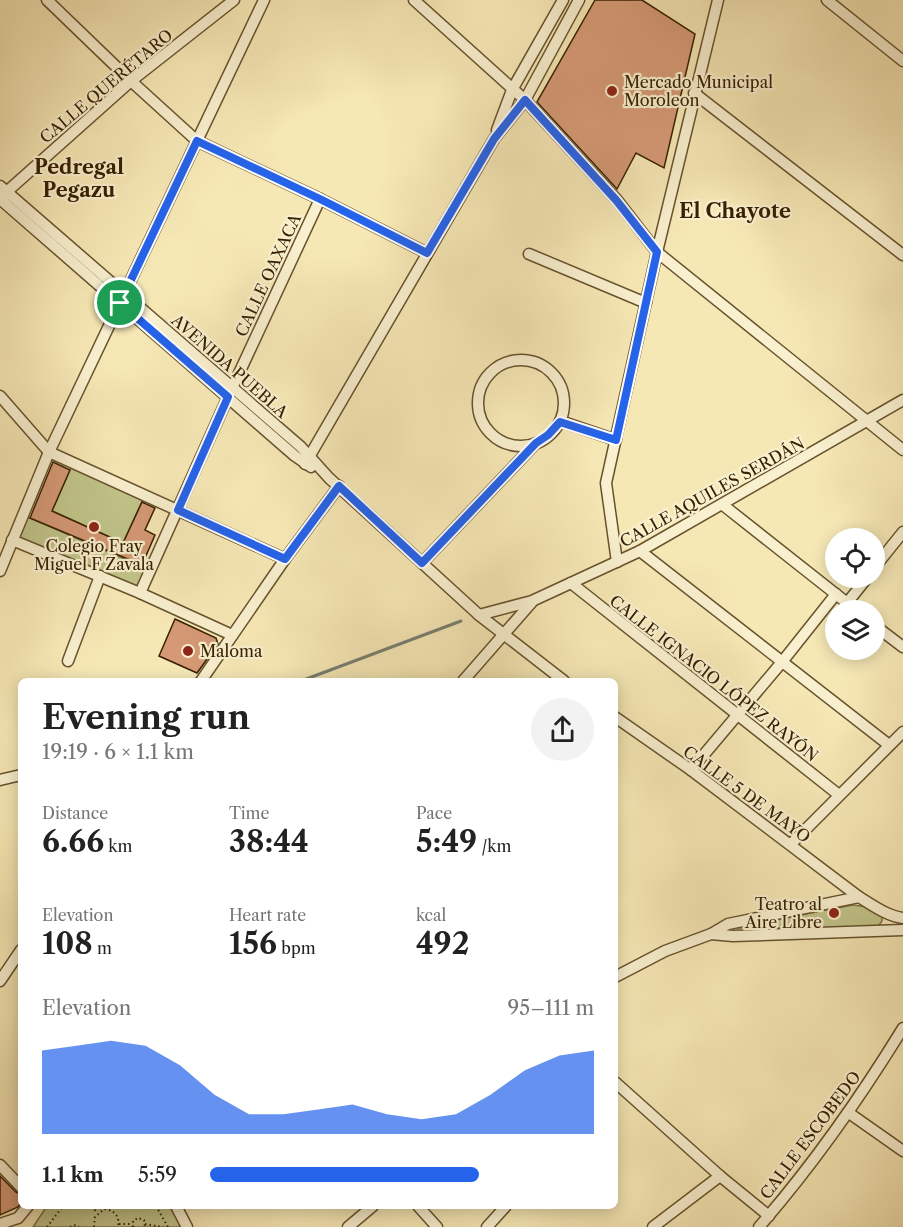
<!DOCTYPE html>
<html lang="en">
<head>
<meta charset="utf-8">
<style>
	:root { --surface:#fff; --page:#f2f2f2; --text:#222; --muted:#767676; --accent:#2563eb }
	body { margin:0; font-family:"Libre Caslon Text",serif; background:var(--page); color:var(--text); height:100vh; display:flex; flex-direction:column; font-size:22px; white-space:nowrap }
	* { box-sizing:border-box; margin:0 }
	p { font-size:20px; color:var(--muted) }
	.icon { flex:none; width:33px; height:33px; fill:none; stroke:currentColor; stroke-width:2; stroke-linecap:round; stroke-linejoin:round }
	.map { position:relative; flex:1; overflow:hidden }
	.details { position:absolute; left:18px; top:678px; width:600px; height:531px; display:flex; flex-direction:column; background:var(--surface); border-radius:9px; box-shadow:0 3px 15px #0003 }
	.details>* { flex:none }
	.tools { position:absolute; left:825px; top:528px; display:grid; gap:12px }
	.tools a { display:grid; place-items:center; width:60px; height:60px; border-radius:50%; background:var(--surface); box-shadow:0 3px 15px #0003; font-size:30px }
	.pin { position:absolute; display:grid; place-items:center; width:51px; height:51px; color:#fff; margin:-26px; border:3px solid #fff; border-radius:50%; box-shadow:0 2px 6px #0007 }
	.round { display:grid; place-items:center; flex:none; width:63px; height:63px; border-radius:32px; background:var(--page) }
	.overview { display:flex; align-items:center; justify-content:space-between; height:102px; padding:0 24px }
	h1 { font-size:33px; font-weight:700; line-height:45px }
	.metrics { display:grid; grid-template-columns:repeat(3,1fr); gap:9px; height:102px; padding:6px 24px }
	.metrics div { display:grid; align-content:center }
	.metrics b { font-size:30px; font-weight:700 }
	.metrics small { font-size:16px; font-weight:400 }
	.metrics p { font-size:16px }
	.chart { height:168px; padding:12px 24px }
	.chart p { display:flex; justify-content:space-between }
	.chart svg { width:100%; height:108px; margin-top:6px; fill:var(--accent); opacity:.7 }
	ul { padding:0 24px; list-style:none; font-size:20px }
	li { display:grid; grid-template-columns:96px 72px 1fr; align-items:center; height:45px }
	li i { height:15px; border-radius:8px; background:var(--accent) }
	.map>svg:first-child { display:block }
	.green { fill:#c1c58a; stroke:#7c7245; stroke-width:1.5 }
	.lines { fill:none; stroke-linecap:round; stroke-linejoin:round }
	.stream { stroke:#787e70; stroke-width:3 }
	.building { fill:#d59975; stroke:#372000; stroke-width:1.5 }
	.minor-casing { stroke:#67522d; stroke-width:13 }
	.path { stroke:#372000; stroke-width:2; stroke-dasharray:1.5 3; stroke-linecap:butt }
	.minor { stroke:#f9f0cf; stroke-width:10 }
	.route-casing { stroke:#fff; stroke-width:12 }
	.route { stroke:#2563eb; stroke-width:8 }
	.poi-dot { fill:#8f2418; stroke:#f9f0cf; stroke-width:2 }
	.labels { text-anchor:middle; dominant-baseline:central; stroke-width:4.5; stroke-linejoin:round; paint-order:stroke }
	.poi-label { font-size:16px; fill:#372000; stroke:#f9f0cf; text-anchor:start }
	.street-label { font-size:16px; fill:#372000; stroke:#f9f0cf }
	.quarter-label { font-size:20px; font-weight:bold; fill:#372000; stroke:#f9f0cf }
</style>
</head>
<body>
<div class="map">
<svg width="903" height="1227" viewBox="0 0 903 1227">
	<rect width="100%" height="100%" fill="#f6e8b5"/>
	<filter id="stains"><feTurbulence type="fractalNoise" baseFrequency=".00333" numOctaves="4"/><feColorMatrix values="0 0 0 0 .2 0 0 0 0 .09 0 0 0 0 .02 0 0 0 .5 -.17"/></filter>
	<radialGradient id="worn" r=".72"><stop offset=".6" stop-color="#630" stop-opacity="0"/><stop offset="1" stop-color="#630" stop-opacity=".3"/></radialGradient>
	<!-- green -->
	<g class="green">
		<polygon points="73,462 145,495 123,543 52,511"/>
		<polygon points="23,515 150,570 140,593 12,540"/>
		<polygon points="853,905 875,908 882,915 882,921 877,928 730,928"/>
		<polygon points="47,1206 173,1206 182,1227 33,1227"/>
	</g>
	<g class="lines">
		<!-- stream -->
		<polyline class="stream" points="301,681 461,621"/>
	</g>
	<!-- building -->
	<g class="building">
		<polygon points="595,0 642,0 695,34 664,168 636,153 617,189 537,102"/>
		<polygon points="53,462 70,470 52,511 123,543 142,502 155,508 145,530 155,535 142,565 30,518"/>
		<polygon points="175,619 216,638 218,644 197,673 159,656"/>
		<polygon points="0,1176 16,1192 21,1194 21,1203 18,1207 0,1215"/>
	</g>
	<g class="lines">
		<defs>
			<g id="minor">
				<polyline points="47,0 131,81 197,141 320,199 427,253"/>
				<polyline points="414,0 525,100 617,200 657,252 903,450"/>
				<polyline points="827,0 903,61"/>
				<polyline points="694,93 903,255"/>
				<polyline points="497,130 512,90 563,0"/>
				<polyline points="0,186 301,447 329,478 479,615 564,681"/>
				<polyline points="2,196 131,81 234,0"/>
				<polyline points="0,199 295,456 311,467"/>
				<polyline points="529,254 646,303"/>
				<circle cx="521" cy="403" r="43"/>
				<polyline points="0,396 49,452 285,559"/>
				<polyline points="560,421 616,440"/>
				<polyline points="305,464 494,139 525,100 579,0"/>
				<polyline points="723,505 856,610"/>
				<polyline points="12,540 140,593 232,635"/>
				<polyline points="640,551 889,745"/>
				<polyline points="617,562 606,483 657,252 718,0"/>
				<polyline points="422,563 536,443"/>
				<polyline points="874,568 903,532"/>
				<polyline points="0,571 49,452 264,0"/>
				<polyline points="571,583 839,795"/>
				<polyline points="140,593 228,397 320,199"/>
				<polyline points="847,603 867,578"/>
				<polyline points="479,615 532,601 640,551 903,400"/>
				<polyline points="874,625 903,647"/>
				<polyline points="68,661 100,576"/>
				<polyline points="201,681 285,559 339,486"/>
				<polyline points="463,681 532,602"/>
				<path d="M615 717 691 770 859 897C872 905 887 916 903 918"/>
				<polyline points="691,770 782,662 836,594"/>
				<polyline points="0,780 21,775"/>
				<polyline points="791,844 903,732"/>
				<polyline points="711,934 728,924 859,897"/>
				<polyline points="615,977 665,951 711,934 733,936 903,930"/>
				<polyline points="0,981 21,950"/>
				<polyline points="615,1082 720,1176 769,1216"/>
				<polyline points="849,1113 903,1151"/>
				<polyline points="0,1165 21,1187"/>
				<polyline points="176,1206 187,1227"/>
				<polyline points="418,1206 437,1227"/>
				<polyline points="0,1224 18,1218 28,1206"/>
				<polyline points="348,1227 373,1206"/>
				<polyline points="487,1227 506,1206"/>
				<polyline points="653,1227 720,1176"/>
				<path d="M759 1227C813 1165 860 1098 903 1028"/>
			</g>
		</defs>
		<!-- minor casing -->
		<use href="#minor" class="minor-casing"/>
		<!-- path -->
		<g class="path">
			<polyline points="92,1206 97,1213"/>
			<polyline points="156,1206 168,1227"/>
			<polyline points="119,1224 132,1224"/>
			<polyline points="145,1224 163,1227"/>
			<polyline points="47,1227 63,1206"/>
			<polyline points="70,1227 74,1225 79,1227"/>
			<path d="M94 1227 95 1217 104 1209C115 1210 120 1217 118 1227"/>
			<polyline points="133,1227 133,1221 138,1218 144,1220 145,1227"/>
		</g>
		<!-- minor -->
		<use href="#minor" class="minor"/>
	</g>
	<g class="lines">
		<defs>
			<polygon id="route" points="525,100 616,200 657,252 616,440 560,422 548,435 536,443 422,563 339,486 285,559 178,510 228,397 120,303 197,141 320,199 427,253 494,139"/>
		</defs>
		<!-- route casing -->
		<use href="#route" class="route-casing"/>
		<!-- route -->
		<use href="#route" class="route"/>
	</g>
	<!-- markers -->
	<g class="poi-dot">
		<circle cx="612" cy="91" r="6"/>
		<circle cx="94" cy="527" r="6"/>
		<circle cx="188" cy="651" r="6"/>
		<circle cx="834" cy="913" r="6"/>
	</g>
	<g class="labels">
		<!-- poi labels -->
		<g class="poi-label">
			<text x="624" y="82">Mercado Municipal<tspan x="624" dy="18">Moroleon</tspan></text>
			<text x="94" y="546" text-anchor="middle">Colegio Fray<tspan x="94" dy="18">Miguel F Zavala</tspan></text>
			<text x="200" y="651">Maloma</text>
			<text x="822" y="904" text-anchor="end">Teatro al<tspan x="822" dy="18">Aire Libre</tspan></text>
		</g>
		<!-- street labels -->
		<g class="street-label">
			<text transform="translate(106 86) rotate(-40)">CALLE QUERÉTARO</text>
			<text transform="translate(268 275) rotate(-65)">CALLE OAXACA</text>
			<text transform="translate(230 366) rotate(41)">AVENIDA PUEBLA</text>
			<text transform="translate(712 492) rotate(-29)">CALLE AQUILES SERDÁN</text>
			<text transform="translate(714 678) rotate(38)">CALLE IGNACIO LÓPEZ RAYÓN</text>
			<text transform="translate(747 794) rotate(36)">CALLE 5 DE MAYO</text>
			<text transform="translate(810 1135) rotate(-53)">CALLE ESCOBEDO</text>
		</g>
		<!-- quarter labels -->
		<g class="quarter-label">
			<text x="79" y="167">Pedregal<tspan x="79" dy="23">Pegazu</tspan></text>
			<text x="735" y="211">El Chayote</text>
		</g>
	</g>
	<rect width="100%" height="100%" filter="url(#stains)"/>
	<rect width="100%" height="100%" fill="url(#worn)"/>
</svg>
<div class="tools">
<a><svg class="icon" aria-label="locate" viewBox="0 0 24 24"><circle cx="12" cy="12" r="6"/><path d="M12 2v4M12 18v4M2 12h4M18 12h4"/></svg></a>
<a><svg class="icon" aria-label="layers" viewBox="0 0 24 24"><path d="M12 4l9 5-9 5-9-5zM3 14l9 5 9-5"/></svg></a>
</div>
<div class="pin" style="left:120px;top:303px;background:#1e9e55"><svg class="icon" aria-label="arrive" viewBox="0 0 24 24"><path d="M6 21V4h12l-3 4 3 4H6"/></svg></div>
<section class="details">
<div class="overview"><div><h1>Evening run</h1><p>19:19 · 6 × 1.1 km</p></div><a class="round"><svg class="icon" aria-label="share" viewBox="0 0 24 24"><path d="M12 15V3M7 8l5-5 5 5M5 13v7h14v-7"/></svg></a></div>
<div class="metrics">
<div><p>Distance</p><b>6.66<small> km</small></b></div>
<div><p>Time</p><b>38:44</b></div>
<div><p>Pace</p><b>5:49<small> /km</small></b></div>
</div>
<div class="metrics">
<div><p>Elevation</p><b>108<small> m</small></b></div>
<div><p>Heart rate</p><b>156<small> bpm</small></b></div>
<div><p>kcal</p><b>492</b></div>
</div>
<div class="chart"><p><span>Elevation</span>95–111 m</p>
<svg viewBox="0 0 160 44" preserveAspectRatio="none"><path d="M0 44V10L10 8L20 6L30 8L40 16L50 28L60 36L70 36L80 34L90 32L100 36L110 38L120 36L130 28L140 18L150 12L160 10V44z"/></svg>
</div>
<ul>
<li><b>1.1 km</b>5:59<i style="width:70%"></i></li>
</ul>
</section>
</div>
</body>
</html>
